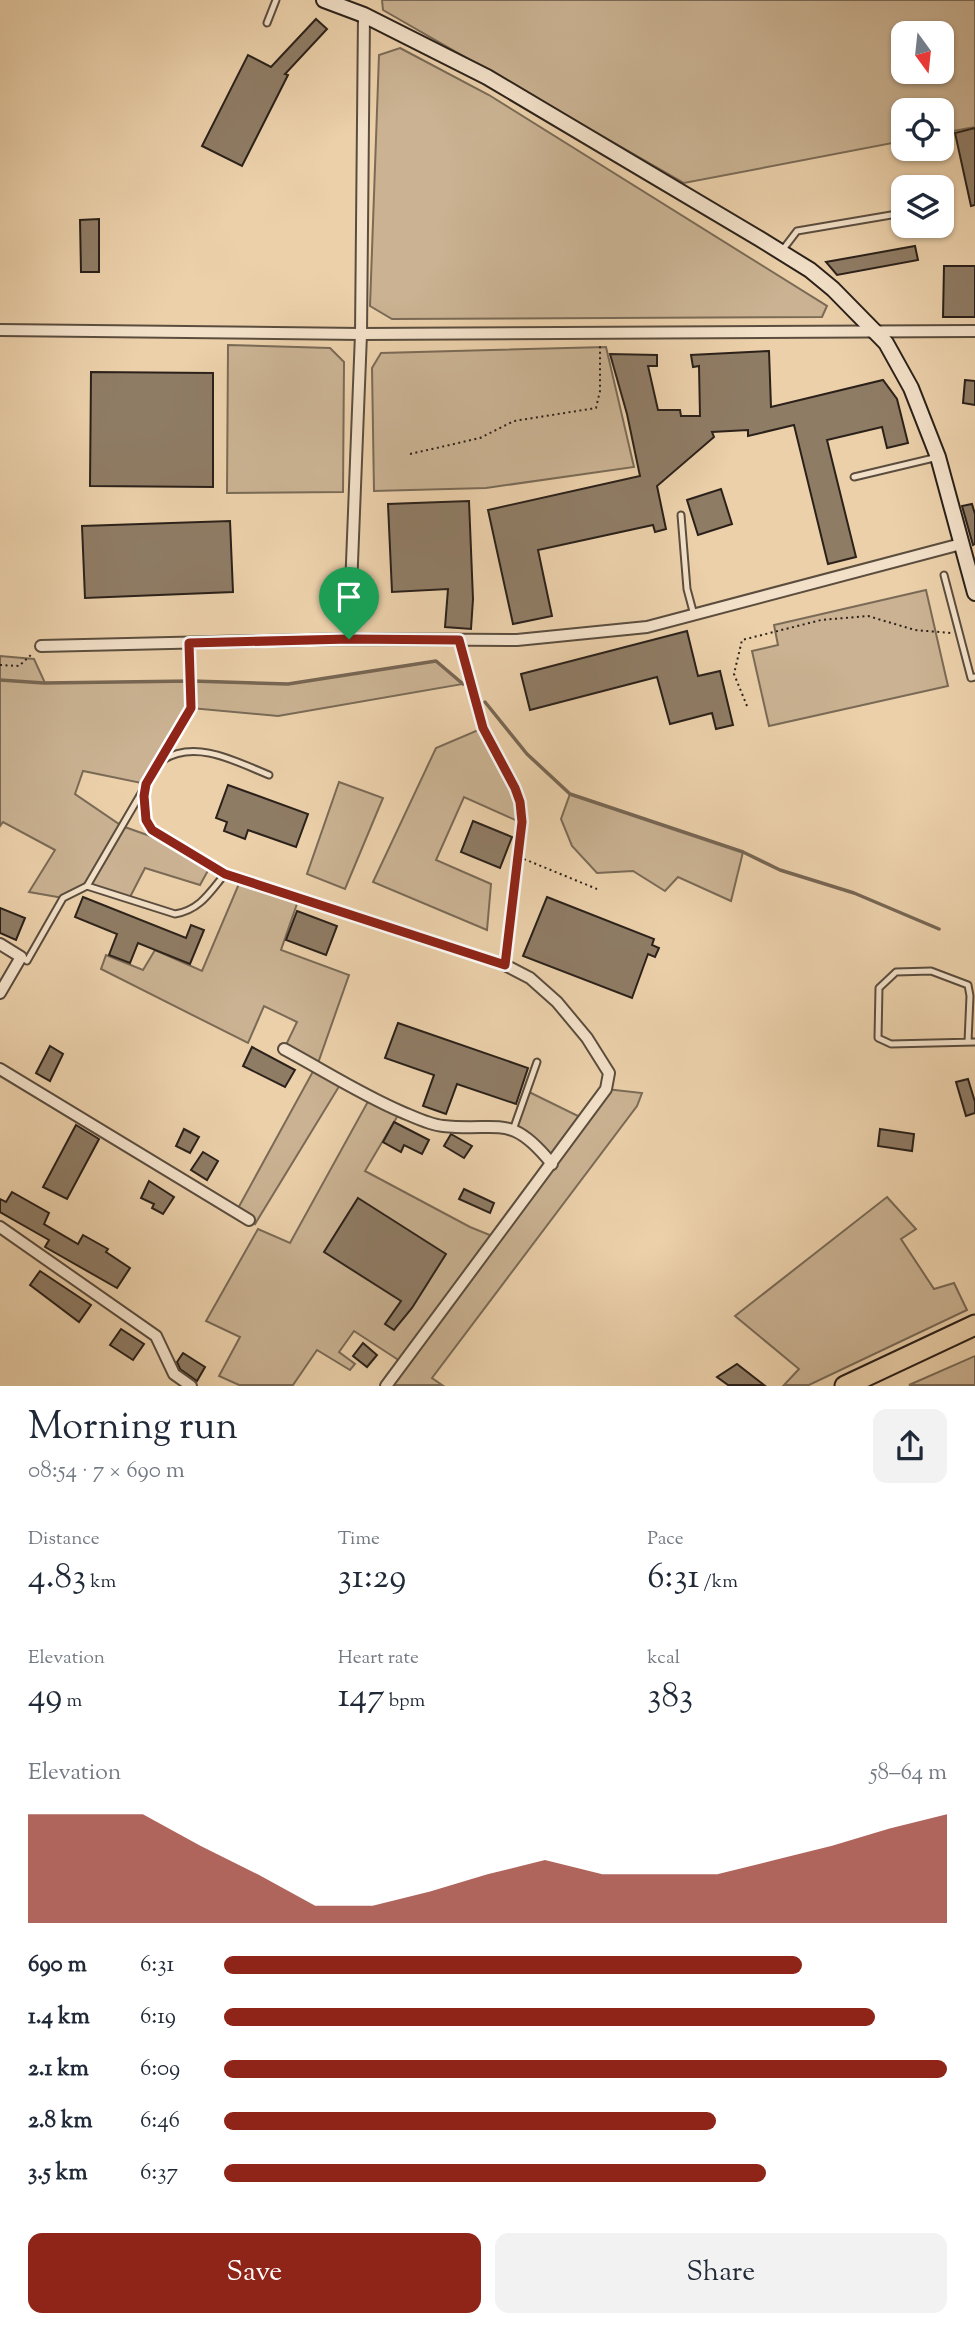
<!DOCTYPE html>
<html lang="en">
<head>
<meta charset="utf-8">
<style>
	:root { --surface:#fff; --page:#f2f2f3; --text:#1f2937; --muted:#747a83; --accent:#8f2418 }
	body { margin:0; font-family:"Sorts Mill Goudy",serif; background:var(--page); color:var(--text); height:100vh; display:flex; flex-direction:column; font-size:26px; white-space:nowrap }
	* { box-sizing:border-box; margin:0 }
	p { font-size:23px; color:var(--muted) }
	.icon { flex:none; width:38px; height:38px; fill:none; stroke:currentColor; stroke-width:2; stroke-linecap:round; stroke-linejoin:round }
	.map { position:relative; height:1386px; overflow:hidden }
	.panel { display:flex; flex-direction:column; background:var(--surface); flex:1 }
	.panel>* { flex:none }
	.needle { width:46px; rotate:165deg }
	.tools { position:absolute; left:891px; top:21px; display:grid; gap:14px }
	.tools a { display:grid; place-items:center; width:63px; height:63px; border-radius:14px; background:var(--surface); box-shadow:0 2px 5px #0004; font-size:35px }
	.pin { position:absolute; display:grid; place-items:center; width:60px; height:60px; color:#fff; margin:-72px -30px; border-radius:50% 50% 50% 0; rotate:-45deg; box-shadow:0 0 7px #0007 }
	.pin .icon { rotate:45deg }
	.round { display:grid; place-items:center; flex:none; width:74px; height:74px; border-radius:14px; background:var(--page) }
	.headline { display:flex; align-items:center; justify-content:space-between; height:119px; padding:0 28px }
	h1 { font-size:38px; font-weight:600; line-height:52px }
	.metrics { display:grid; grid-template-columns:repeat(3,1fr); gap:10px; height:119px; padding:7px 28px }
	.metrics div { display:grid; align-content:center }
	.metrics b { font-size:35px; font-weight:600 }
	.metrics small { font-size:19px; font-weight:400 }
	.metrics p { font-size:19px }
	.chart { height:196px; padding:14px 28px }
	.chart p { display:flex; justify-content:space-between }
	.chart svg { width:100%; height:126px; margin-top:7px; fill:var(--accent); opacity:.7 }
	.button { display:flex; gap:14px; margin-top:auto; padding:14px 28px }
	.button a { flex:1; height:80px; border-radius:14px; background:var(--accent); color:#fff; font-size:28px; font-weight:600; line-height:80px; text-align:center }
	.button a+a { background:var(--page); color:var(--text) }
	ul { padding:0 28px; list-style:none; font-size:23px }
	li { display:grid; grid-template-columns:112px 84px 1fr; align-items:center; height:52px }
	li i { height:18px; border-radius:9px; background:var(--accent) }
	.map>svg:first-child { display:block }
	.green { fill:#cab292; stroke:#7a6a56; stroke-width:2; fill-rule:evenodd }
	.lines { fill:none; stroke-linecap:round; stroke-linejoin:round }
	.stream { stroke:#776653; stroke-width:3.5 }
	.building { fill:#8f7c65; stroke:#2b211a; stroke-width:2 }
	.lane-casing { stroke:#5b4d3e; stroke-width:9 }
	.street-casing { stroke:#5b4d3e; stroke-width:14 }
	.secondary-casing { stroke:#2b211a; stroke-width:18 }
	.highway-casing { stroke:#2b211a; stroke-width:23 }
	.path { stroke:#2b211a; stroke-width:2; stroke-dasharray:2 3.5; stroke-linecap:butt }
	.lane { stroke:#f2e0c8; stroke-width:5 }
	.street { stroke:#f2e0c8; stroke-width:10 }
	.secondary { stroke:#f2e0c8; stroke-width:14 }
	.highway { stroke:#ebd0aa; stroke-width:19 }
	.route-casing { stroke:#fff; stroke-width:14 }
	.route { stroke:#8f2418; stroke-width:9 }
</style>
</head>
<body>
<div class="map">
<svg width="975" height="1386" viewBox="0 0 975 1386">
	<rect width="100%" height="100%" fill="#ebd0aa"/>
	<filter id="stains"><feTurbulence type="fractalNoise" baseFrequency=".00286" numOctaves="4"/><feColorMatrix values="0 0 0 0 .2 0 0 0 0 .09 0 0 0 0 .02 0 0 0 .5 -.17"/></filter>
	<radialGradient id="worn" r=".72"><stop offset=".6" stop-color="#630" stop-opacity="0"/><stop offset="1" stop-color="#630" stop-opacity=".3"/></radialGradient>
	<!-- green -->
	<g class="green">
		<path d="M382 0H975V127L942 133V110H903V141L684 183 383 10ZM903 33H942V72H903Z"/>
		<polygon points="400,48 489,95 827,306 822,317 392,319 370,306 379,55"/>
		<polygon points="228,345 330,348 344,362 343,492 227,493"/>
		<polygon points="606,347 634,467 486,488 374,491 372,368 381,353"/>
		<polygon points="926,590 948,686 769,726 752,651 778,645 774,625"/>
		<polygon points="0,656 34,659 45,683 192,681 288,684 436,661 463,684 278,716 191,708 146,784 83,771 75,794 122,826 181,847 211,865 200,885 145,868 129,899 87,886 63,898 29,892 55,850 3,822 0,826"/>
		<path d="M483 728C500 759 519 787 522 823L464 797 436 860 491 884 487 930 373 882 436 748Z"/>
		<polygon points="339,782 383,798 345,889 307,874"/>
		<polygon points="570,794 743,852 731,901 678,877 665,891 633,871 597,873 572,846 561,819"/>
		<polygon points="241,879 299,898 281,950 349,975 317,1066 343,1080 255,1224 236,1212 316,1066 284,1049 297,1022 264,1006 248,1043 101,969 106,955 143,970 155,950 202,971"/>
		<polygon points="606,1089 642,1093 637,1106 432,1378 442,1385 386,1385 403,1363 354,1331 339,1352 355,1364 350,1370 317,1350 293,1385 239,1385 219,1376 240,1337 206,1321 258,1229 290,1243 371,1096 400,1112 365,1171 470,1227 497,1238 552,1164 513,1130 527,1091 584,1119"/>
		<polygon points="887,1197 916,1229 901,1239 934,1289 954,1283 967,1310 809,1385 784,1385 799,1369 735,1316"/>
		<polygon points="975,1356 975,1385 909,1385"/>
	</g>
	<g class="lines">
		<!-- stream -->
		<g class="stream">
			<polyline points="0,680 44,683 192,681 288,684 436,661 463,684"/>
			<polyline points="485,702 527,754 570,794 743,852 780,870 854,893 939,929"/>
		</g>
	</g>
	<!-- building -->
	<g class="building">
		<polygon points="316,19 327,29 285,74 288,75 242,166 202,146 248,55 271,67"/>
		<polygon points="975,128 975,205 971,206 955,133"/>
		<polygon points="99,219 99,272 81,272 80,220"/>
		<polygon points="915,246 918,260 837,275 826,262"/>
		<polygon points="944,266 975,266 975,317 943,317"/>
		<polygon points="769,351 771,407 883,380 897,399 908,443 887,448 882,427 827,440 856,557 828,564 794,425 748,436 748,430 712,432 714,437 657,486 666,529 655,532 653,525 538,550 552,616 513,624 488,510 640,476 627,414 610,354 657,355 657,366 648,366 658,410 680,410 681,416 700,416 699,366 693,367 691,355"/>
		<polygon points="91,372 213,373 213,487 90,486"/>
		<polygon points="965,380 975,381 975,405 963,403"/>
		<polygon points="721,489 732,524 698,535 687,500"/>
		<polygon points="469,501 473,599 471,629 445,627 448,589 392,592 388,504"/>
		<polygon points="972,504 975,514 975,544 973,545 962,506"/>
		<polygon points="230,521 233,592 85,598 82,526"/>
		<polygon points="687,631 698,676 720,671 733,725 716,729 712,713 670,724 657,677 530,710 521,674"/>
		<polygon points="228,785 308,814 296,847 248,830 245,839 224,831 227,822 216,818"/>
		<polygon points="473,821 512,837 500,868 461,852"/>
		<polygon points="83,897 186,938 191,925 204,930 190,964 138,943 130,963 109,955 117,934 75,917"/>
		<polygon points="547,897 654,939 652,945 659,948 655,957 648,954 632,998 523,956"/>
		<polygon points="0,908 25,918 16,940 0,933"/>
		<polygon points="297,911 337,926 326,955 286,940"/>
		<polygon points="398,1023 528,1068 516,1104 457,1084 446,1114 423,1106 434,1075 385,1058"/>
		<polygon points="50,1046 63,1054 50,1081 36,1073"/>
		<polygon points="252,1047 295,1070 285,1087 243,1066"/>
		<polygon points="968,1079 975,1102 975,1113 966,1116 956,1082"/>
		<polygon points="394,1122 429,1140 422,1154 404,1145 401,1152 383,1142"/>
		<polygon points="76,1125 99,1139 67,1199 43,1187"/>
		<polygon points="184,1129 199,1137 190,1153 176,1146"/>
		<polygon points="880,1129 914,1134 912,1151 878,1146"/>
		<polygon points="451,1134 472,1146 464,1158 444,1146"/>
		<polygon points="203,1152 218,1161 207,1180 191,1170"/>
		<polygon points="149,1181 174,1197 163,1214 152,1208 154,1204 141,1198"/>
		<polygon points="464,1189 494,1203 490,1213 459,1199"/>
		<polygon points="12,1192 49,1213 44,1224 78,1244 83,1235 108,1249 106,1252 130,1268 117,1288 45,1247 49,1240 0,1212 0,1199 6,1202"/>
		<polygon points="358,1198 446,1254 412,1308 394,1330 385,1324 401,1301 324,1252"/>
		<polygon points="40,1271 91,1305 79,1322 30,1285"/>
		<polygon points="121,1329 144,1344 133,1360 110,1345"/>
		<polygon points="363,1343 377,1355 367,1367 353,1356"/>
		<polygon points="183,1353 205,1367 197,1381 180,1369 177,1362"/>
		<polygon points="737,1364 764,1385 728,1385 717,1377"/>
	</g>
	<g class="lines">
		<defs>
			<g id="lane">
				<polyline points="267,23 276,0"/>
				<polyline points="781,252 797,231 903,213"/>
				<polyline points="854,477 938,457"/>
				<polyline points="681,515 687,589 694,615"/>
				<polyline points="944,575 971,678 975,677"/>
				<polyline points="191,693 191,708 146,784 143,808 152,829 225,874 505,965"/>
				<path d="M163 760C196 739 237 762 269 775"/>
				<path d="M87 886 175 914C200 910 210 892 225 874"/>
				<polyline points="22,957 27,961 63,898 87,886 143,790"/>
				<polyline points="968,1042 970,996 968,985 931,971 896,972 879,988 878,1038 891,1044 975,1042"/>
				<polyline points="513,1130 537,1062"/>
			</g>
			<g id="street">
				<polyline points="0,330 361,334 975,331"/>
				<polyline points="349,639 361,334 364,15"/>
				<polyline points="41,646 349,639 517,640 647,627 961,544"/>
				<polyline points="0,944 21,957 0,993"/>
				<path d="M284 1049C323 1070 362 1095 402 1112 414 1117 430 1125 443 1126 500 1132 510 1112 552 1164"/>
				<polyline points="0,1069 249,1220"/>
				<polyline points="0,1227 156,1336 174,1374 191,1386"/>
				<polyline points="386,1386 606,1089 609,1073 587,1038 557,1002 530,978 505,965"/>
			</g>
			<polyline id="secondary" points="324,0 364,15 487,77 760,239 810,270 833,289 886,343 911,388 938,457 975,593"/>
			<polyline id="highway" points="845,1386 975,1325"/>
		</defs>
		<!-- lane casing -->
		<use href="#lane" class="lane-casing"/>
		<!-- street casing -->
		<use href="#street" class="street-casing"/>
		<!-- secondary casing -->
		<use href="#secondary" class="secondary-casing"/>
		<!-- highway casing -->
		<use href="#highway" class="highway-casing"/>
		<!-- path -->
		<g class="path">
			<polyline points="410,454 480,438 514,421 596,408 600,391 600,344"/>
			<polyline points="463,653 483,728 515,788 520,802 522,823 506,953"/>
			<polyline points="190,655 192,684"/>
			<polyline points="0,665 19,666 33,653"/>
			<polyline points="747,706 734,674 742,640 821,620 868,616 915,630 951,633"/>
			<polyline points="519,857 597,889"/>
		</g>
		<!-- lane -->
		<use href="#lane" class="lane"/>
		<!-- street -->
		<use href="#street" class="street"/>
		<!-- secondary -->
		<use href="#secondary" class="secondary"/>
		<!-- highway -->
		<use href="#highway" class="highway"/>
	</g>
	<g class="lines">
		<defs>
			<polygon id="route" points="349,639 459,640 483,728 515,788 520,802 522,822 505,965 225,874 152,830 146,820 144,796 146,784 191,708 189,643"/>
		</defs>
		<!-- route casing -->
		<use href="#route" class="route-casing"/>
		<!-- route -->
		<use href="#route" class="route"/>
	</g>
	<rect width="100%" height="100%" filter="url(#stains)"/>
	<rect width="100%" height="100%" fill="url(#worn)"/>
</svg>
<div class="tools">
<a><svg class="needle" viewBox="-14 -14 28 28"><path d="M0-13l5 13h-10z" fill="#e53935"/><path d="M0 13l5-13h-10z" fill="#747a83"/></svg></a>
<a><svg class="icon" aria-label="locate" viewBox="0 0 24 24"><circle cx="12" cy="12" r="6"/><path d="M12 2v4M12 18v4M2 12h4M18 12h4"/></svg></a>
<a><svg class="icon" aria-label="layers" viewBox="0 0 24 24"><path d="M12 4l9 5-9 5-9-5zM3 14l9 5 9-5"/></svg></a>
</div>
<div class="pin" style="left:349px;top:639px;background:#1e9e55"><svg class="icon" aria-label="arrive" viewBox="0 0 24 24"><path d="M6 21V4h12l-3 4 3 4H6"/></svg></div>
</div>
<section class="panel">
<div class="headline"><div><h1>Morning run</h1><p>08:54 · 7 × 690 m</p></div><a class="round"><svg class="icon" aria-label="share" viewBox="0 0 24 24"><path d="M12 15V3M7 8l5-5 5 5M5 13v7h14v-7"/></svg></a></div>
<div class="metrics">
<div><p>Distance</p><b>4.83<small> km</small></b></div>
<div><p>Time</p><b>31:29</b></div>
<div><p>Pace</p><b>6:31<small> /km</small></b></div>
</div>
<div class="metrics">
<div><p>Elevation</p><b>49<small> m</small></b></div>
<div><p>Heart rate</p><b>147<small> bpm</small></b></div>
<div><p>kcal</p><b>383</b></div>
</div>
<div class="chart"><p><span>Elevation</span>58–64 m</p>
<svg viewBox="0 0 160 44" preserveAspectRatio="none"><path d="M0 44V6L10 6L20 6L30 17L40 27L50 38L60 38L70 33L80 27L90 22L100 27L110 27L120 27L130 22L140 17L150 11L160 6V44z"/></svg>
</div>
<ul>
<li><b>690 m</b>6:31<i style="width:80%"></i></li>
<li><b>1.4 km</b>6:19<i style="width:90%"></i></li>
<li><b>2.1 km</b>6:09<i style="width:100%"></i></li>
<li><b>2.8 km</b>6:46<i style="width:68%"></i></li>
<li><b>3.5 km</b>6:37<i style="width:75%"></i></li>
</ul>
<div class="button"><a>Save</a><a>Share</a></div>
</section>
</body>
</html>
